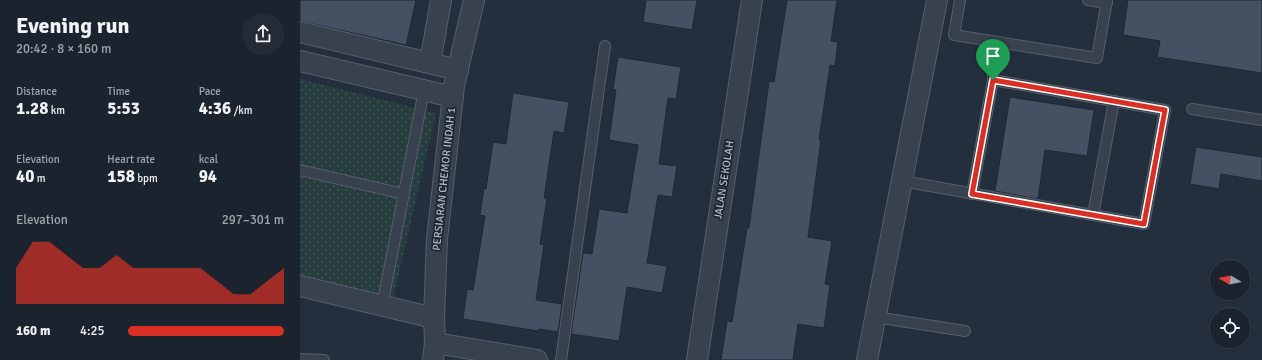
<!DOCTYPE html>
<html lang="en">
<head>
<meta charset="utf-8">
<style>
	:root { --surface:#1b232e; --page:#242b36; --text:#f1f3f6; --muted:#a0a4aa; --line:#39404a; --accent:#d93025 }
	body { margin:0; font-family:Signika,sans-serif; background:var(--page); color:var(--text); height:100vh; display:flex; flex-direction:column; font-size:15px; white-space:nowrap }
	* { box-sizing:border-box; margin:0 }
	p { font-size:13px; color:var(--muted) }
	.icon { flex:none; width:22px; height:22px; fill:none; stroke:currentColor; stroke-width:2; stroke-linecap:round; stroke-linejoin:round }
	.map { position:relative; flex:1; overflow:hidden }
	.drawer { display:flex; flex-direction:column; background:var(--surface); width:300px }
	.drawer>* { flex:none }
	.needle { width:26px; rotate:280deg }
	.tools { position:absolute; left:910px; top:260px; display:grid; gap:8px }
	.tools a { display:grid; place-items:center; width:40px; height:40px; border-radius:50%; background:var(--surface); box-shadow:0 1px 3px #0004,0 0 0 1px var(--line); font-size:20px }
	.pin { position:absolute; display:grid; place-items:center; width:34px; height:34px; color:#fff; margin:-41px -17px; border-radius:50% 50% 50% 0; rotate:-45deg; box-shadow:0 0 4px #0007 }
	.pin .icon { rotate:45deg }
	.round { display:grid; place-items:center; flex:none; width:42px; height:42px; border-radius:21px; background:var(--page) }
	.overview { display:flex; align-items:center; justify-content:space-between; height:68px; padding:0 16px }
	h1 { font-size:22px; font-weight:700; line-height:30px }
	.figures { display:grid; grid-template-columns:repeat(3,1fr); gap:6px; height:68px; padding:4px 16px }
	.figures div { display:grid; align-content:center }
	.figures b { font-size:17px; font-weight:700 }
	.figures small { font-size:11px; font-weight:400 }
	.figures p { font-size:11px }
	.chart { height:112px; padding:8px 16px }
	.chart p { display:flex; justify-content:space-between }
	.chart svg { width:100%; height:72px; margin-top:4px; fill:var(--accent); opacity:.7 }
	ul { padding:0 16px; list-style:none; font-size:13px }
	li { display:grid; grid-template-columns:64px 48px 1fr; align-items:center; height:30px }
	li i { height:10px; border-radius:5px; background:var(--accent) }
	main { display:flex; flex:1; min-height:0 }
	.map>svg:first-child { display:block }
	.grass { fill:url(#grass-dots) }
	.building { fill:#455162; stroke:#1f2835 }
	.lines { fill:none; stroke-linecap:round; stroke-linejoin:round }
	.lane-casing { stroke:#565f6c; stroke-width:12 }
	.street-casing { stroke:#565f6c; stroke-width:22 }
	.lane { stroke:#38414e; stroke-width:10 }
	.street { stroke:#38414e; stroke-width:20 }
	.route-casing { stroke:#fff; stroke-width:8 }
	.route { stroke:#d93025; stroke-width:5 }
	.labels { text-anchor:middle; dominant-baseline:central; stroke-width:3.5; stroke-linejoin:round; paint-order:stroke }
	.street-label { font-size:11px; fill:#b4bcc9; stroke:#1d2633 }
</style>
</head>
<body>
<main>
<section class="drawer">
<div class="overview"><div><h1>Evening run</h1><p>20:42 · 8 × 160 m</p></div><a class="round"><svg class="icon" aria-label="share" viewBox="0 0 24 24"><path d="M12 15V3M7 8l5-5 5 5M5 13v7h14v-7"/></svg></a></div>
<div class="figures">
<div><p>Distance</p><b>1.28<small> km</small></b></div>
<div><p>Time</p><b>5:53</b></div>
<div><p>Pace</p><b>4:36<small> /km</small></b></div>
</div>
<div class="figures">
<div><p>Elevation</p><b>40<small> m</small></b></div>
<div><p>Heart rate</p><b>158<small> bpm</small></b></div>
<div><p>kcal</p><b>94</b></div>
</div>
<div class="chart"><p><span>Elevation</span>297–301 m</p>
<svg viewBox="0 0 160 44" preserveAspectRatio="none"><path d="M0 44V22L10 6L20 6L30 14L40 22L50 22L60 14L70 22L80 22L90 22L100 22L110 22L120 30L130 38L140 38L150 30L160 22V44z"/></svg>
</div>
<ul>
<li><b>160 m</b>4:25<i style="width:100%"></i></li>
</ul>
</section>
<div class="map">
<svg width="962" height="360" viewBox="0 0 962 360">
	<defs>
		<pattern id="grass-dots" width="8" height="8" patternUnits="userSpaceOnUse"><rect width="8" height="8" fill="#263c3f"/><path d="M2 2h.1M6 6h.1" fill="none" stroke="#435659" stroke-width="1.8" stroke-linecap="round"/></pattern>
	</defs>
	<rect width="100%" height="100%" fill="#242f3e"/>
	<!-- grass -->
	<polygon class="grass" points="0,79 136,113 89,317 0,297"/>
	<!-- building -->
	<g class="building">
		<polygon points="0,0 116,0 106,45 0,21"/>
		<polygon points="346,0 397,0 392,30 343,22"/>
		<polygon points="487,0 537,0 531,41 538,42 535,66 530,65 519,140 521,140 508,237 532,241 525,284 530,285 524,328 498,324 493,360 421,360 427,321 432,322 447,228 449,228 469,81 474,82"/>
		<polygon points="828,0 962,0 962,73 857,57 860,41 823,35"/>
		<polygon points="318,57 381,67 376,99 368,98 359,164 377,166 372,197 358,195 347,263 367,266 362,293 327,287 319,341 271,334 283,253 292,254 299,209 327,213 338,145 309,140 316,90 313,89"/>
		<polygon points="213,93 269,102 264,133 254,131 244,198 247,198 240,244 244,245 236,300 262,304 258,332 239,329 238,331 163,319 167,289 173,290 185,216 180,215 184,188 186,189 193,142 206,144"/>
		<polygon points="710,97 794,110 787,156 745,150 738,199 695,191"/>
		<polygon points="896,147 962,157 962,181 921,174 919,189 890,184"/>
	</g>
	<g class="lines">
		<defs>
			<g id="lane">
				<polyline points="660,0 654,35 797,58 807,0"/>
				<polyline points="788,0 807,3"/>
				<polyline points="892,109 962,120"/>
				<polyline points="0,170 104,194"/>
				<polyline points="602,181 844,224 865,110 693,80"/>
				<polyline points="672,194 693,80 694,42"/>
				<polyline points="793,215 814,101"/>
				<polyline points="82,306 124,90"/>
				<polyline points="575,317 665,331"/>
				<polyline points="0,359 24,360"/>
				<polyline points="261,360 305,46"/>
			</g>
			<g id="street">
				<polyline points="0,32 158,70"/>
				<polyline points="0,61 153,97"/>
				<polyline points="130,63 141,0"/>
				<polyline points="0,286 134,318"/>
				<polyline points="135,343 237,360"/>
				<polyline points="133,360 135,343 134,318 137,239 154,86 174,0"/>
				<polyline points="397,360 452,0"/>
				<polyline points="567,360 637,0"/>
			</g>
		</defs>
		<!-- lane casing -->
		<use href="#lane" class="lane-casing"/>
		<!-- street casing -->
		<use href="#street" class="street-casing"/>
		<!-- lane -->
		<use href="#lane" class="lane"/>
		<!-- street -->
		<use href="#street" class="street"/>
	</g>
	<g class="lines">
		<defs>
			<polygon id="route" points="693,80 865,110 844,224 672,194"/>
		</defs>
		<!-- route casing -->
		<use href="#route" class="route-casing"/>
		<!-- route -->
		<use href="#route" class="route"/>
	</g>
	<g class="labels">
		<!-- street labels -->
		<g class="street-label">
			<text transform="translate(144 179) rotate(-84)">PERSIARAN CHEMOR INDAH 1</text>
			<text transform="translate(424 180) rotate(-81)">JALAN SEKOLAH</text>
		</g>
	</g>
</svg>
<div class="tools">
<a><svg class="needle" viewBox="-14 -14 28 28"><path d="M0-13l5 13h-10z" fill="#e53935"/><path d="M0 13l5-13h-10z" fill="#a0a4aa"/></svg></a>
<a><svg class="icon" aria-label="locate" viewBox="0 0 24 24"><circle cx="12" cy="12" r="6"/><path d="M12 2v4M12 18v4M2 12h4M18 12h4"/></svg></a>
</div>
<div class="pin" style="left:693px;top:80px;background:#1e9e55"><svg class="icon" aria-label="arrive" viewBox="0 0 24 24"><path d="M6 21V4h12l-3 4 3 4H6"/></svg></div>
</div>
</main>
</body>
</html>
